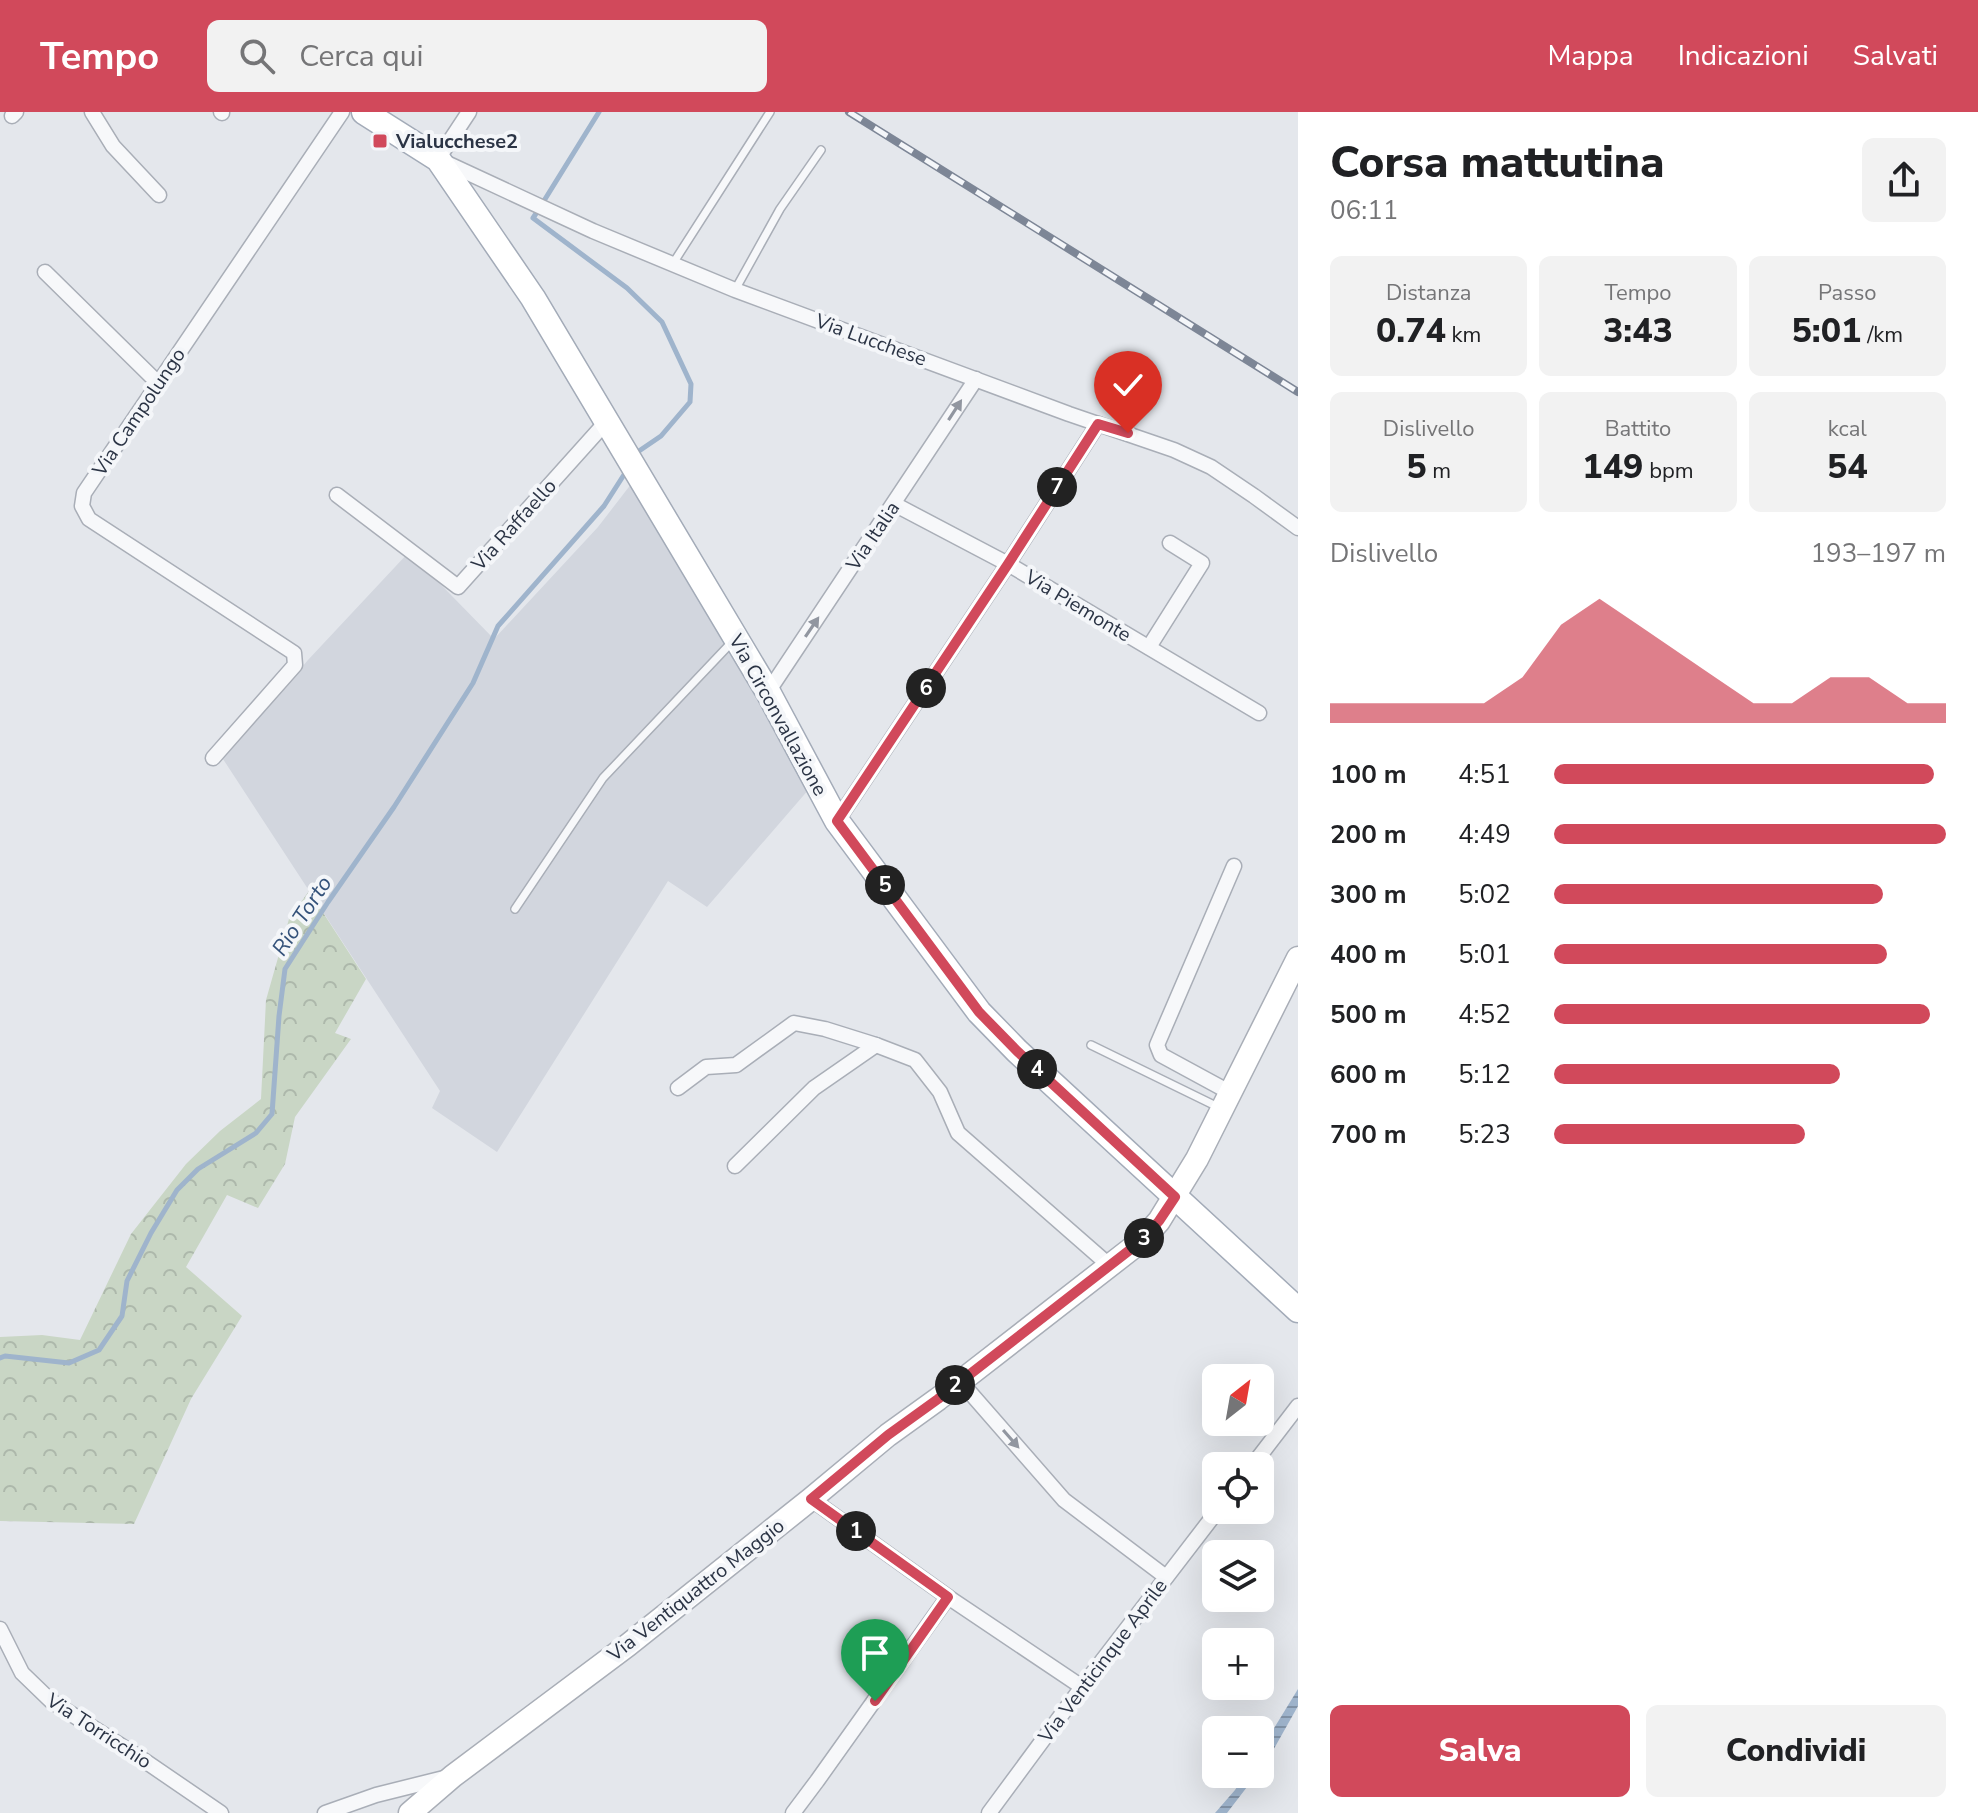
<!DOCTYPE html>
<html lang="it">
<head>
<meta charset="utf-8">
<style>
	:root { --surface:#fff; --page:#f2f2f2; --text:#202124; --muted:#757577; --accent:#d1495b }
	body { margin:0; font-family:"Nunito Sans",sans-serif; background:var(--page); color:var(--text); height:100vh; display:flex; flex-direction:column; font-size:30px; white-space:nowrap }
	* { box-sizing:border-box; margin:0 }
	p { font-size:26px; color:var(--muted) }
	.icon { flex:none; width:44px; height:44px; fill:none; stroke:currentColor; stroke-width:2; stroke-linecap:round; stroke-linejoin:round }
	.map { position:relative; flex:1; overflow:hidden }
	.panel { display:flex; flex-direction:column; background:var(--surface); width:680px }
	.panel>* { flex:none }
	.needle { width:52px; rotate:31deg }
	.tools { position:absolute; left:1202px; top:1252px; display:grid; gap:16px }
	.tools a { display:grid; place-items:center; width:72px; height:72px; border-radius:12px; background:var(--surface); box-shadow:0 8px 32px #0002; font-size:40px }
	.pin { position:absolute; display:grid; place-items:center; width:68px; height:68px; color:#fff; margin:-82px -34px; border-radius:50% 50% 50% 0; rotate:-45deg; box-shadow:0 0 8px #0007 }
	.pin .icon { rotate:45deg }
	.km { position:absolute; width:40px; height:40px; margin:-20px; border-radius:50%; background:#222; color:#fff; font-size:22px; line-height:40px; text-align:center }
	.round { display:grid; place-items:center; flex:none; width:84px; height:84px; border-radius:12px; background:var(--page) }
	.overview { display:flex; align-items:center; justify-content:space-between; height:136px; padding:0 32px }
	h1 { font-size:44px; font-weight:800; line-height:60px }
	.figures { display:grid; grid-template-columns:repeat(3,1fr); gap:12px; height:136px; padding:8px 32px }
	.figures div { display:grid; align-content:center; border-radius:12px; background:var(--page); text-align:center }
	.figures b { font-size:34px; font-weight:800 }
	.figures small { font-size:22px; font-weight:400 }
	.figures p { font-size:22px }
	.chart { height:224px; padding:16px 32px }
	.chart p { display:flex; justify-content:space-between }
	.chart svg { width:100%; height:144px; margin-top:8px; fill:var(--accent); opacity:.7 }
	.action { display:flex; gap:16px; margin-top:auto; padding:16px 32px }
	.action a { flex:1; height:92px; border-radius:12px; background:var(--accent); color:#fff; font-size:32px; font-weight:800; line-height:92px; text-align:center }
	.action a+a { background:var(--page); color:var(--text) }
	ul { padding:0 32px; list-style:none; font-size:26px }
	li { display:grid; grid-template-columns:128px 96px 1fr; align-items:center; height:60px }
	li i { height:20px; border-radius:10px; background:var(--accent) }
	header { display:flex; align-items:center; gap:48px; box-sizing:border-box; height:112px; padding:0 40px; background:var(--accent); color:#fff }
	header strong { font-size:38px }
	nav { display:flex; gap:44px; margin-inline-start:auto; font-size:28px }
	.search { width:560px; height:72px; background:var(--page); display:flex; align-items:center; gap:20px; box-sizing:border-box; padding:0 28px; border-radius:12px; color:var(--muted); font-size:30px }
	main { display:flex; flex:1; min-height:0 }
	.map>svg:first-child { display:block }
	.built { fill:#d2d6de }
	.forest { fill:url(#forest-crowns) }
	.water { fill:url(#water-rules) }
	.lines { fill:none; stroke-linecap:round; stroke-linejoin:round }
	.stream { stroke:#9fb4cc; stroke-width:5 }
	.lane-casing { stroke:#a9aeb7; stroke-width:10 }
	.street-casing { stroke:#a9aeb7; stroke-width:17 }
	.secondary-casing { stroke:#a9aeb7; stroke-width:25 }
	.primary-casing { stroke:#a3abb8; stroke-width:27 }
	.lane { stroke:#f7f8fa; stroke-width:7 }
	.street { stroke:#f7f8fa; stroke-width:14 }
	.secondary { stroke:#fff; stroke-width:22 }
	.primary { stroke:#fff; stroke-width:24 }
	.rail-casing { stroke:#7d8696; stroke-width:8 }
	.rail { stroke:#f4f6f9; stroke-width:5; stroke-dasharray:15; stroke-linecap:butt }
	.oneway { fill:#9196a0 }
	.route-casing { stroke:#fff; stroke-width:16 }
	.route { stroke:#d1495b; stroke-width:10 }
	.poi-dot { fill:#d1495b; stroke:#f4f6f9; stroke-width:3 }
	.labels { text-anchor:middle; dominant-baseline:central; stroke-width:8; stroke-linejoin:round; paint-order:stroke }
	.poi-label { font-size:20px; font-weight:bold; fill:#2b3445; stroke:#f4f6f9; text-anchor:start }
	.street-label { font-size:20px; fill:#2b3445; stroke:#f4f6f9 }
	.water-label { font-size:22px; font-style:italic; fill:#34527a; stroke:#f4f6f9 }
</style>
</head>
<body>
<header>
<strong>Tempo</strong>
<div class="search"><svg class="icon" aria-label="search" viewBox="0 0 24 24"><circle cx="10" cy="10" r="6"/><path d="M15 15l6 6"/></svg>Cerca qui</div>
<nav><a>Mappa</a><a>Indicazioni</a><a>Salvati</a></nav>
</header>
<main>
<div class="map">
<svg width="1298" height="1701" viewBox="0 0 1298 1701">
	<defs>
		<pattern id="forest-crowns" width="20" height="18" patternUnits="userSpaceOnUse" patternTransform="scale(2)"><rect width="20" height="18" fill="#c9d6c5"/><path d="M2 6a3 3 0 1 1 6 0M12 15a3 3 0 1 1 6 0" fill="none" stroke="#adb8ab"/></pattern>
		<pattern id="water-rules" width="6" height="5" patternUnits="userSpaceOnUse" patternTransform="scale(2)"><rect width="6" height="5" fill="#9fb4cc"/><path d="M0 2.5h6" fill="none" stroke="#8293a7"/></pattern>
	</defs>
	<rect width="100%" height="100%" fill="#e4e7ec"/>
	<!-- built -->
	<polygon class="built" points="635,367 816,669 707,795 668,769 497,1040 432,996 440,979 223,647 308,548 409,440 494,527 598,415"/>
	<!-- forest -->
	<polygon class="forest" points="309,779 366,867 335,921 351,927 295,1005 285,1052 258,1096 227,1083 186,1155 242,1204 191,1287 134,1412 0,1409 0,1225 42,1223 80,1228 131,1122 186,1052 220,1019 261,987 266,888 289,807"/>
	<!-- water -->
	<g class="water">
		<polygon points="1298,1577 1298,1594 1271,1642 1260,1658 1260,1639"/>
		<polygon points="1245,1662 1257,1662 1227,1701 1215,1701 1235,1678"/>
	</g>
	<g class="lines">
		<!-- stream -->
		<g class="stream">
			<polyline points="542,92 599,0"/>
			<polyline points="539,97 533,106 627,176 662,210 691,272 690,290 661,324 639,339"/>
			<polyline points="0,1246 5,1244 69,1251 99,1238 122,1204 127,1169 151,1121 177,1078 198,1057 256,1021 272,1002 279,904 285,857 328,790 394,695 473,571 498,514 604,394 627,358"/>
		</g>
		<defs>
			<g id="lane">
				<polyline points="672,153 770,0"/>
				<polyline points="735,178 780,97 821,38"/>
				<polyline points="515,797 603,666 732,530"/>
				<polyline points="1091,933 1218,995"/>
			</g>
			<g id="street">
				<polyline points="92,0 113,34 159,83"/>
				<polyline points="221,0 222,1"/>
				<polyline points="469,0 438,47 593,119 735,178 1069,302 1174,338 1211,355 1254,384 1298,416"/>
				<polyline points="12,4 16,0"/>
				<polyline points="45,160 158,271"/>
				<polyline points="337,383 458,475 607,309"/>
				<polyline points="894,392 1008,452 1259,601"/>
				<polyline points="1149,535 1202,451 1170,431"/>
				<polyline points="768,580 976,267"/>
				<polyline points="213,646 295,553 294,541 89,407 82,394 84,381 342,0"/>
				<polyline points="837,709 1008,452 1098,312"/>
				<polyline points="678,976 706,955 736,953 794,911 825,917 876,933 915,948 940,980 958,1021 1110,1154"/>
				<polyline points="1231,981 1161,943 1157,933 1234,754"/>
				<polyline points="735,1054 814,976 876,933"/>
				<polyline points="960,1269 1064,1388 1166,1465"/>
				<polyline points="1252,1354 1298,1294"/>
				<polyline points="811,1387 948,1485 1082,1575"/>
				<polyline points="0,1517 22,1561 51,1589 145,1649 221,1701"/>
				<polyline points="325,1701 376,1683 448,1665"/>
				<polyline points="793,1701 817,1669 948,1485"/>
				<polyline points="989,1701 1082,1575 1218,1398"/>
			</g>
			<polyline id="secondary" points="410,1701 453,1664 628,1533 811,1387 888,1323 938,1287 1140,1130 1159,1109 1197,1047 1298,846"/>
			<polyline id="primary" points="364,0 438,47 533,186 768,580 837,709 979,900 1017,939 1298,1198"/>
		</defs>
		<!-- lane casing -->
		<use href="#lane" class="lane-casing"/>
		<!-- street casing -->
		<use href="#street" class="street-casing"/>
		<!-- secondary casing -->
		<use href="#secondary" class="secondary-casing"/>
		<!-- primary casing -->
		<use href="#primary" class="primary-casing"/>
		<!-- lane -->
		<use href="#lane" class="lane"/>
		<!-- street -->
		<use href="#street" class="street"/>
		<!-- secondary -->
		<use href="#secondary" class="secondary"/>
		<!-- primary -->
		<use href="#primary" class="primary"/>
		<defs>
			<polyline id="rail" points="849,0 1298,280"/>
		</defs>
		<!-- rail casing -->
		<use href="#rail" class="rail-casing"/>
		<!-- rail -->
		<use href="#rail" class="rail"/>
	</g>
	<!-- one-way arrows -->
	<defs><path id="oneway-solid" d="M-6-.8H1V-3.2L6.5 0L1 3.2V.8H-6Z" transform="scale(2)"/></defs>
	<g class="oneway">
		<use href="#oneway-solid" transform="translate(955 298) rotate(-57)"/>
		<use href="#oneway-solid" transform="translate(812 515) rotate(-56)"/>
		<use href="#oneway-solid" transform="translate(1011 1327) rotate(49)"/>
	</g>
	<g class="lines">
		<defs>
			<polyline id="route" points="875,1589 948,1485 811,1387 888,1323 938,1287 1140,1130 1159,1109 1175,1085 1017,939 979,900 837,709 1008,452 1098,312 1128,321"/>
		</defs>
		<!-- route casing -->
		<use href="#route" class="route-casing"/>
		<!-- route -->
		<use href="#route" class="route"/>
	</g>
	<!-- markers -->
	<rect class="poi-dot" x="372" y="21" width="16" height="16" rx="4"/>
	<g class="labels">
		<!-- poi labels -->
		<g class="poi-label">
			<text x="396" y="29">Vialucchese2</text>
		</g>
		<!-- street labels -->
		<g class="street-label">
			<text transform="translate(871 228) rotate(20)">Via Lucchese</text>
			<text transform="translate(139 300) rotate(-56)">Via Campolungo</text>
			<text transform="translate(514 413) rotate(-48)">Via Raffaello</text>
			<text transform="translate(873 424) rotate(-56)">Via Italia</text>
			<text transform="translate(1078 494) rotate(31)">Via Piemonte</text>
			<text transform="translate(778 603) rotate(61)">Via Circonvallazione</text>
			<text transform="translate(696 1478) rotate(-38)">Via Ventiquattro Maggio</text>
			<text transform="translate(1103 1549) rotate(-53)">Via Venticinque Aprile</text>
			<text transform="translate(99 1619) rotate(33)">Via Torricchio</text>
		</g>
		<!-- water labels -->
		<g class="water-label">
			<text transform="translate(302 804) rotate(-57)">Rio Torto</text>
		</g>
	</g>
</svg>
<div class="tools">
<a><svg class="needle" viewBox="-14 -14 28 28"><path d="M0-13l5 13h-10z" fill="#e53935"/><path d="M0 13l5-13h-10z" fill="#757577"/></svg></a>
<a><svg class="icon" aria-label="locate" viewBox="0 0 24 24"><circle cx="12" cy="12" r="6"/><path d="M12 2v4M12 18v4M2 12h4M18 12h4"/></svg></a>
<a><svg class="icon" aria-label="layers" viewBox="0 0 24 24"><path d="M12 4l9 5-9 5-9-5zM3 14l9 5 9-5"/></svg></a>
<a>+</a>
<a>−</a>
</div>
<div class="pin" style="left:875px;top:1589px;background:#1e9e55"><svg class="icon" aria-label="arrive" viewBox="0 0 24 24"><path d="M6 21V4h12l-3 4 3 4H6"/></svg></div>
<div class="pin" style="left:1128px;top:321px;background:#d93025"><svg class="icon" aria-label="check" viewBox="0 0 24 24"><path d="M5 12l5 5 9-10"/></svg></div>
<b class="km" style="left:856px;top:1419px">1</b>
<b class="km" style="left:955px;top:1273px">2</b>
<b class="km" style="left:1144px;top:1126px">3</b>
<b class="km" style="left:1037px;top:957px">4</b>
<b class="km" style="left:885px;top:773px">5</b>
<b class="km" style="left:926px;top:576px">6</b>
<b class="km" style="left:1057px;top:375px">7</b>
</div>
<section class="panel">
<div class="overview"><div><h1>Corsa mattutina</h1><p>06:11</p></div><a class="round"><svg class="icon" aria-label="share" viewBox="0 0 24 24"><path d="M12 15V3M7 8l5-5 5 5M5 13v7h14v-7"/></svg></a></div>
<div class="figures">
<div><p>Distanza</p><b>0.74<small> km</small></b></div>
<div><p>Tempo</p><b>3:43</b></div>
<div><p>Passo</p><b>5:01<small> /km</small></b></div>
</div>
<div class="figures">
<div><p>Dislivello</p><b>5<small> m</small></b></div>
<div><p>Battito</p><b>149<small> bpm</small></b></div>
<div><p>kcal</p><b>54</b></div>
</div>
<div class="chart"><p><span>Dislivello</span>193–197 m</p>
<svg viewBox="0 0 160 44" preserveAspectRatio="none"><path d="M0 44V38L10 38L20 38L30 38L40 38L50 30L60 14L70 6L80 14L90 22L100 30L110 38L120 38L130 30L140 30L150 38L160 38V44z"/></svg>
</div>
<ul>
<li><b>100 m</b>4:51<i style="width:97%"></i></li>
<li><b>200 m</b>4:49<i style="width:100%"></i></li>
<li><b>300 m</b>5:02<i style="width:84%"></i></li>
<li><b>400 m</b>5:01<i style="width:85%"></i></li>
<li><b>500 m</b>4:52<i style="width:96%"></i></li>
<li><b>600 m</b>5:12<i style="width:73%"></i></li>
<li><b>700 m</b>5:23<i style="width:64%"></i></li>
</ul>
<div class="action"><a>Salva</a><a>Condividi</a></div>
</section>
</main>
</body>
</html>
